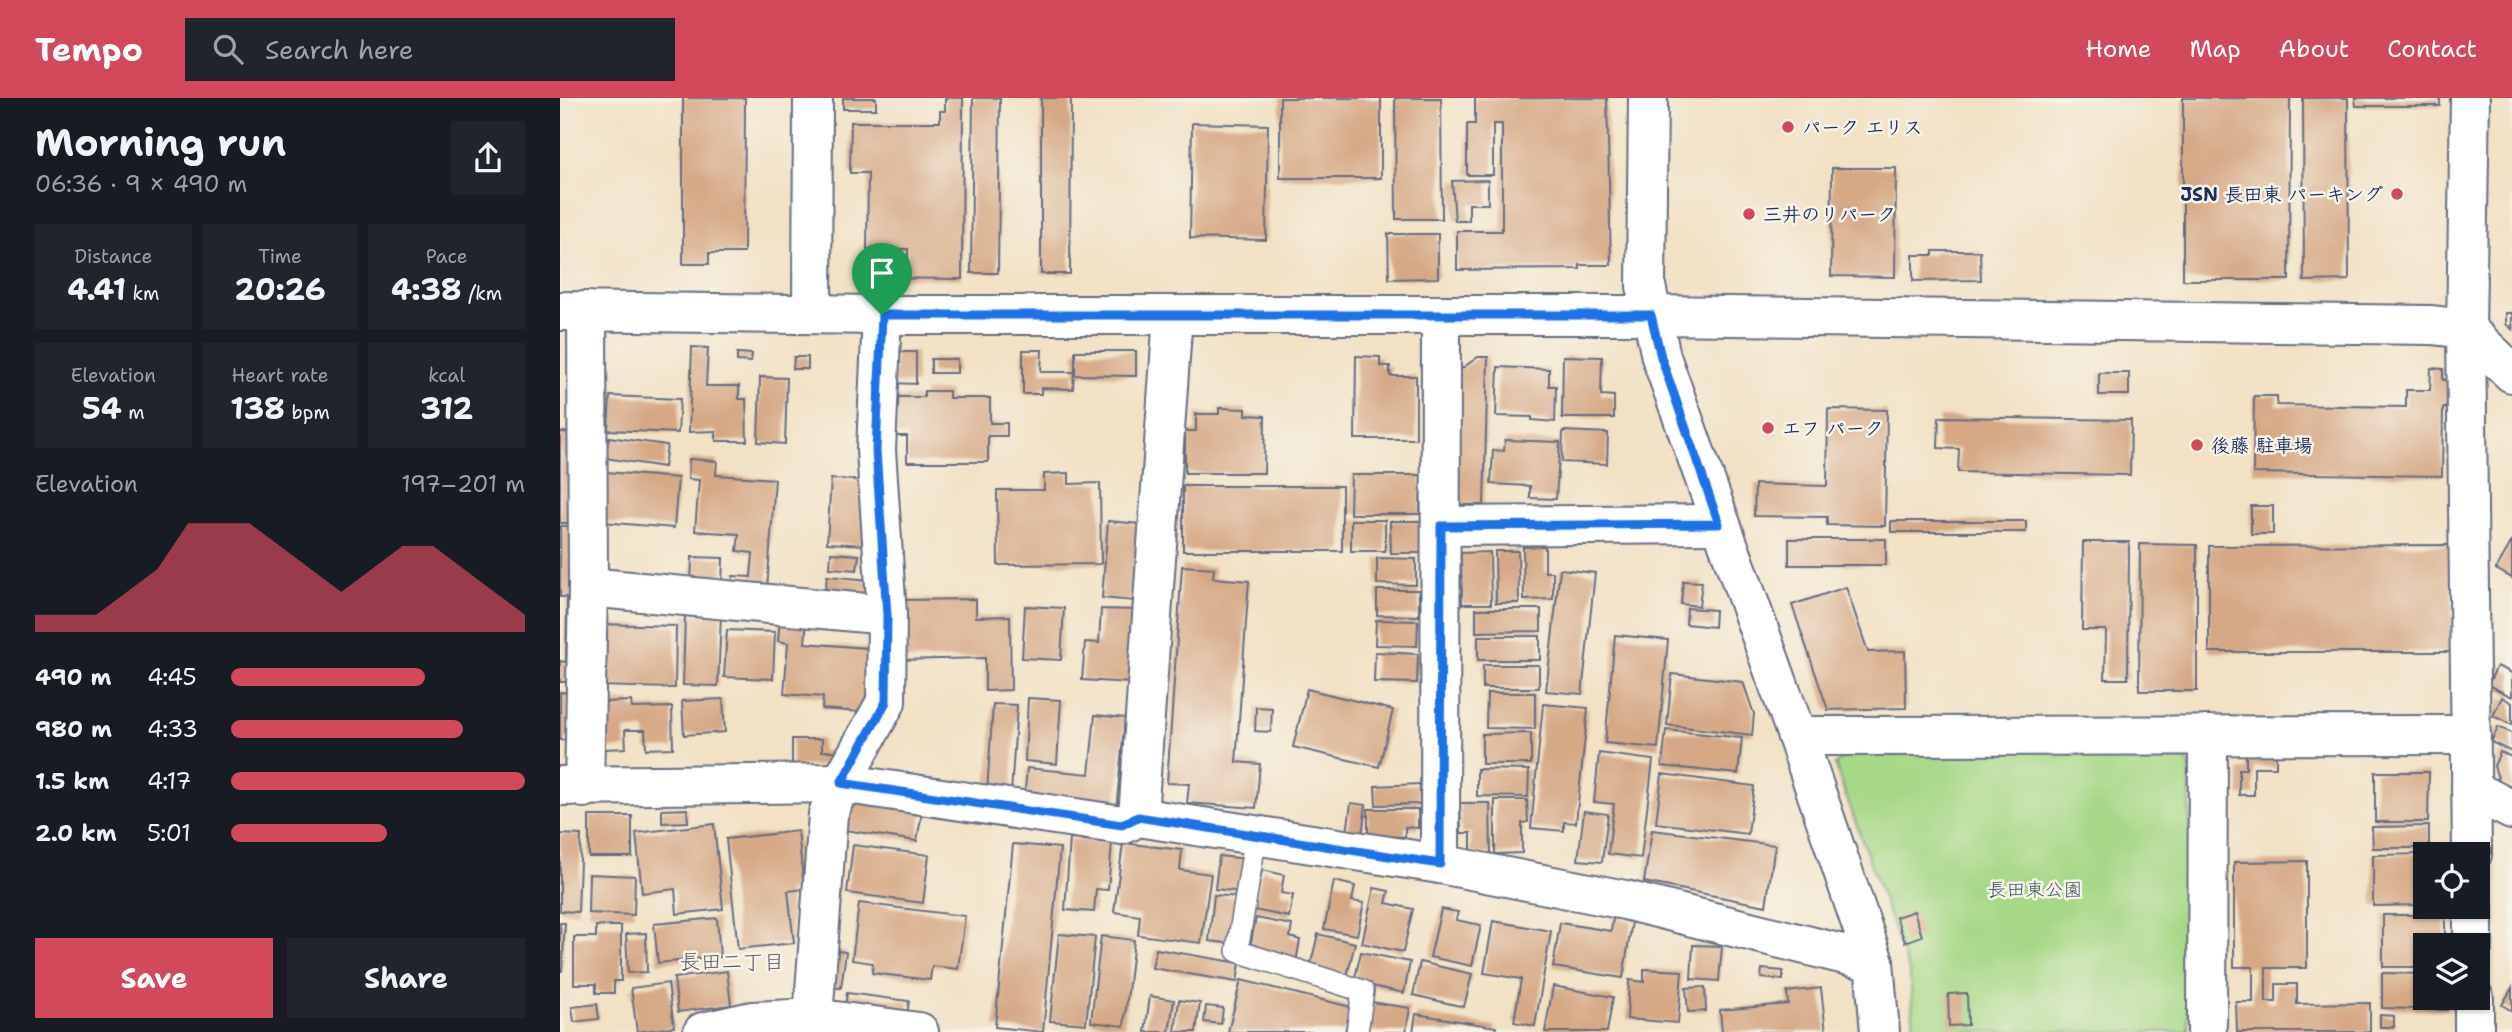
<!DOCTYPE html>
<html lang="en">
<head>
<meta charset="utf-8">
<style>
	:root { --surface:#171b24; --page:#20242c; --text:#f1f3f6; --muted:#9ea1a6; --accent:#d1495b }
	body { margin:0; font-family:"Shantell Sans","Klee One",sans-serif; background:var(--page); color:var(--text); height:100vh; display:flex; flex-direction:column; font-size:26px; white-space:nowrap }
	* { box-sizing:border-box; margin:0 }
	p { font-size:23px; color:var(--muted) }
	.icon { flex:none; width:38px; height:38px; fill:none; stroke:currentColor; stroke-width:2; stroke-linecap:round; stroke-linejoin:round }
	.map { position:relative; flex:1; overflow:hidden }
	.details { display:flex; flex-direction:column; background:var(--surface); width:560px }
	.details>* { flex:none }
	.buttons { position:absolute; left:1853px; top:744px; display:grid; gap:14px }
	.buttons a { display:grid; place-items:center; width:77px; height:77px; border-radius:0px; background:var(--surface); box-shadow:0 2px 5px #0004; font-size:35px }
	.pin { position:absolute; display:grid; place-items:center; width:60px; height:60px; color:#fff; margin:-72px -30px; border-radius:50% 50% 50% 0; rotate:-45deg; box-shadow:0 0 7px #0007 }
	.pin .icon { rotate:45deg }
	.round { display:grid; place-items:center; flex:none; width:74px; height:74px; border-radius:0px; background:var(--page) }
	.overview { display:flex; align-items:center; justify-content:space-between; height:119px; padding:0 35px }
	h1 { font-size:38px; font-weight:700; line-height:52px }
	.stats { display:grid; grid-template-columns:repeat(3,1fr); gap:10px; height:119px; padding:7px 35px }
	.stats div { display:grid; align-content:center; border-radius:0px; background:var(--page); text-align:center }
	.stats b { font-size:30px; font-weight:700 }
	.stats small { font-size:19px; font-weight:400 }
	.stats p { font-size:19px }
	.chart { height:196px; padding:14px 35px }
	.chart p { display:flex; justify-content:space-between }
	.chart svg { width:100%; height:126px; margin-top:7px; fill:var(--accent); opacity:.7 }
	.action { display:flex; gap:14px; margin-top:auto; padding:14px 35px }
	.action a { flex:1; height:80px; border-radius:0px; background:var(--accent); color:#fff; font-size:28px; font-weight:700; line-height:80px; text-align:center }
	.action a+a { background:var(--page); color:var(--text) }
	ul { padding:0 35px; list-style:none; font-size:23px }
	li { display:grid; grid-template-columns:112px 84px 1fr; align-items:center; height:52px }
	li i { height:18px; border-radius:9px; background:var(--accent) }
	header { display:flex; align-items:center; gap:42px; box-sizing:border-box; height:98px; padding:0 35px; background:var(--accent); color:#fff }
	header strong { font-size:33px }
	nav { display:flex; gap:38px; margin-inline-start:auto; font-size:24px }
	.search { width:490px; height:63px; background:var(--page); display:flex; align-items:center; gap:18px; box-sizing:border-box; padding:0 24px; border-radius:0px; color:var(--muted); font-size:26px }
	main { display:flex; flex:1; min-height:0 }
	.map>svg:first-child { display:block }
	.green { fill:#a7d887; stroke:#618472; stroke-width:2 }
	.building { fill:#d6a885 }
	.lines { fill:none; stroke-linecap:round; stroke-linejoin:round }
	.service-casing { stroke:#666d82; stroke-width:24 }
	.minor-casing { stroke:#666d82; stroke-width:42 }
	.tertiary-casing { stroke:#666d82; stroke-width:42 }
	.service { stroke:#fff; stroke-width:21 }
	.minor { stroke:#fff; stroke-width:38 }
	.tertiary { stroke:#fff; stroke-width:38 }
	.route-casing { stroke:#fff; stroke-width:14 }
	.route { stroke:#1a73e8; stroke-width:9 }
	.poi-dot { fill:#d1495b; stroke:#f7f3e8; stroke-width:2.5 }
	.labels { text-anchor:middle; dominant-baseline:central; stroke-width:5; stroke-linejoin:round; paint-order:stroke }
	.poi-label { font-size:19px; font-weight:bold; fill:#1b2f5e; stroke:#f7f3e8; text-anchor:start }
	.park-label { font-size:19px; fill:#3e5968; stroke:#f7f3e8 }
	.neighbourhood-label { font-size:21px; fill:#5c596c; stroke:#f7f3e8 }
</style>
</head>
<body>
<header>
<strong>Tempo</strong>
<div class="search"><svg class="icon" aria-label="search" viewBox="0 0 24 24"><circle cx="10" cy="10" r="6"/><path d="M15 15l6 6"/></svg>Search here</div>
<nav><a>Home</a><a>Map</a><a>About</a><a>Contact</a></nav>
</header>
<main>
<section class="details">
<div class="overview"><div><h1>Morning run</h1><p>06:36 · 9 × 490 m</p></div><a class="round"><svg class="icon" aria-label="share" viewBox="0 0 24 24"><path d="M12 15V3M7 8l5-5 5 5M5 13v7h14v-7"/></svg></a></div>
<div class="stats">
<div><p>Distance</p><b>4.41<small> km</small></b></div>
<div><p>Time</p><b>20:26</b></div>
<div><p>Pace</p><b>4:38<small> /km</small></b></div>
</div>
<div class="stats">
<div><p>Elevation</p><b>54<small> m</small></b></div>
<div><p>Heart rate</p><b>138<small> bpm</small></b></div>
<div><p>kcal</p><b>312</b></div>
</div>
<div class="chart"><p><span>Elevation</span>197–201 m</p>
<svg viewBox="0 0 160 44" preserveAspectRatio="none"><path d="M0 44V38L10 38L20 38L30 30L40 22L50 6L60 6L70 6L80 14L90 22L100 30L110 22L120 14L130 14L140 22L150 30L160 38V44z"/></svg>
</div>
<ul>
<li><b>490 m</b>4:45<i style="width:66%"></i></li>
<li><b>980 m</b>4:33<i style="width:79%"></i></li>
<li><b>1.5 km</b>4:17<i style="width:100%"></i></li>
<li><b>2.0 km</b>5:01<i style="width:53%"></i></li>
</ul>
<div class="action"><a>Save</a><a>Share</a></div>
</section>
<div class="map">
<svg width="1952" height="934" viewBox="0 0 1952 934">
	<rect width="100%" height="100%" fill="#f7f3e8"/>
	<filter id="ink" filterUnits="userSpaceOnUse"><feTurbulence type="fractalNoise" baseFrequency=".0143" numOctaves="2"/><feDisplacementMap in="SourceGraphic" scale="14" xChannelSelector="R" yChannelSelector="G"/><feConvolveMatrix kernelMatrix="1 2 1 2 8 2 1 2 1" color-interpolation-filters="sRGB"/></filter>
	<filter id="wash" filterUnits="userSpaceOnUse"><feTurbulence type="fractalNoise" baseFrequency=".00686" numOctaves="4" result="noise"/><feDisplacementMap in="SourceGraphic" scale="28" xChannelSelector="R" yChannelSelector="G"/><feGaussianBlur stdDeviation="1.57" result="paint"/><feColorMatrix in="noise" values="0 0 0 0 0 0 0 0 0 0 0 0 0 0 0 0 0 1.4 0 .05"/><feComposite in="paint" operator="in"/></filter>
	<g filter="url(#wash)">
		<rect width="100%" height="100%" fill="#f2e1c5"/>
		<!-- green -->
		<polygon class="green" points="1611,648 1630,666 1628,934 1354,934 1350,876 1275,667 1292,650"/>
		<g id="blocks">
			<!-- building -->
			<g class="building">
				<polygon points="123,0 185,0 184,155 149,155 149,166 123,166"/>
				<rect x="283" y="0" width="33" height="11"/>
				<polygon points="385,0 403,0 402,181 313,180 313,166 348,166 348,151 307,151 308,75 290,75 291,24 380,24 380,13 385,13"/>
				<polygon points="413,0 440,0 438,175 411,175"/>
				<polygon points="481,0 511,0 510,176 481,176"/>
				<rect x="720" y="0" width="101" height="80"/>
				<polygon points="835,0 881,0 882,121 836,121"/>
				<polygon points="915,0 1047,0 1051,167 1020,167 1020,171 897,172 897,133 942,133 942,26 933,26 933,77 907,77 907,26 915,26"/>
				<polygon points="1623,0 1730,0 1729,182 1623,182"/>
				<polygon points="1743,0 1788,0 1789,182 1744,183"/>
				<polygon points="1795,0 1880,0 1880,8 1796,8"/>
				<polygon points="632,25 708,27 706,142 630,140"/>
				<polygon points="1272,70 1336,70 1335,179 1271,178"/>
				<polygon points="928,82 928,106 909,106 909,123 895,123 892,83"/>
				<polygon points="828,136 878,136 878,180 829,181"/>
				<polygon points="1373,153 1420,153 1421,182 1353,183 1353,157 1373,157"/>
				<polygon points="1946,215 1952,215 1952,231 1946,226"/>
				<polygon points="132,249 148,250 146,288 179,288 179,301 186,301 187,343 156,343 156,333 129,334"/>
				<polygon points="463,252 482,252 481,274 514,274 513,291 481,290 481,296 463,296"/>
				<polygon points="515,253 576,253 576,278 515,277"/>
				<polygon points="335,254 356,254 356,286 334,285"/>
				<polygon points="177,255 192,256 191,264 177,263"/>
				<polygon points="796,258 820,259 820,268 830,268 830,278 856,278 856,341 795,341"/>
				<polygon points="1003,258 1042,259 1041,297 1054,298 1054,320 1002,320"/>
				<polygon points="234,259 248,259 248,271 233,271"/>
				<polygon points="918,259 928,259 924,407 897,407 897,274"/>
				<rect x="371" y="261" width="26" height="14"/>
				<polygon points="938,269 989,271 989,288 996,288 995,324 972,322 972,319 936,318"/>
				<polygon points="1871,270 1883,271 1883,282 1891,282 1890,310 1883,310 1882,378 1693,375 1694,298 1717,298 1717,307 1846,309 1846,292 1870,292"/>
				<rect x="1539" y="275" width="30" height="22"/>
				<polygon points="200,279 227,280 225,346 198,344"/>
				<polygon points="364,293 389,293 389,300 430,300 430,325 447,325 447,338 428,338 428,364 347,364 347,338 336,338 336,299 364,299"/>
				<polygon points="50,298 120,301 118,335 48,332"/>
				<polygon points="659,310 686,311 686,317 705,318 704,375 625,375 625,333 636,333 636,316 659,316"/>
				<polygon points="1268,311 1327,312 1325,428 1267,427 1267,419 1194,418 1195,386 1267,388"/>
				<polygon points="1379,319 1571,322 1570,377 1398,374 1399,351 1378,350"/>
				<polygon points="1003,333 1048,335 1047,366 1002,364"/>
				<polygon points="0,334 20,335 19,425 0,425"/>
				<polygon points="49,339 107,347 104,369 45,360"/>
				<polygon points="945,342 1000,344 996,401 970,400 970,388 931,386 933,352 944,353"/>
				<polygon points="129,361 157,363 156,377 215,381 207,492 172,489 173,478 191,479 193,455 177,453 179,436 135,433 139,382 128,381"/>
				<polygon points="46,374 118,380 114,430 42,424"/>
				<polygon points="509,375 509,386 540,385 541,466 438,467 437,392 484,392 484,376"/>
				<polygon points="791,377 861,377 860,416 790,416"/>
				<polygon points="271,381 310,383 306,447 267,445"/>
				<rect x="623" y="388" width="159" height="65"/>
				<rect x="1691" y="408" width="22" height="28"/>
				<rect x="791" y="422" width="34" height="31"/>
				<polygon points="548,423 580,426 575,503 542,500"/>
				<polygon points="830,423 861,423 862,455 831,455"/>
				<rect x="1331" y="423" width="135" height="11"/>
				<polygon points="0,428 11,428 21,584 0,584 0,563 6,564 7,499 0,499"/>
				<rect x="1229" y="441" width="97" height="26"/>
				<polygon points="1952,443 1952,480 1936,471"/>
				<polygon points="1523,444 1569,444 1568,581 1545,581 1546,532 1522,532"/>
				<polygon points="1580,446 1637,447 1637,593 1579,593"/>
				<polygon points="1892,447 1892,554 1649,554 1649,448"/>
				<polygon points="985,448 985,474 993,474 993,501 964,502 963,449"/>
				<polygon points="935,453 958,453 959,505 936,505"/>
				<polygon points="930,454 931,506 902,506 901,455"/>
				<polygon points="271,455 299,457 297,472 270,470"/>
				<polygon points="132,459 163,460 162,489 131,487"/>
				<polygon points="817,460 856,461 856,487 817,486"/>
				<polygon points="622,468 654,470 653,480 689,483 676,664 700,666 696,710 627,705 629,686 607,685"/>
				<polygon points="1000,471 1035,475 1022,596 986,593"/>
				<polygon points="267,478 321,483 319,509 264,504"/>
				<polygon points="1123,483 1142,484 1139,508 1121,506"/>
				<polygon points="1286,489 1308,554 1345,553 1346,610 1268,612 1232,507"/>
				<polygon points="817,492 859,492 859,518 817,517"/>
				<polygon points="416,501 416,519 450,518 451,592 425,593 425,560 338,562 338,502"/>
				<polygon points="465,508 504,510 501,562 462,560"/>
				<polygon points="1127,510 1155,512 1154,529 1126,526"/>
				<polygon points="541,511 575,512 571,585 522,582 525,544 539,545"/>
				<polygon points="916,511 981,511 981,533 916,534"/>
				<polygon points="125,516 161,517 158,588 123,587"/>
				<polygon points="220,520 247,522 245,545 319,551 314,615 262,611 263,599 224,596 228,545 218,543"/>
				<polygon points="816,522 858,523 857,548 815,547"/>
				<polygon points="37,526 116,528 115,590 36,588"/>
				<polygon points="167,532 215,534 213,581 164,579"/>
				<polygon points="1055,537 1108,542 1098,650 1045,645"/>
				<rect x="918" y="538" width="62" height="24"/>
				<polygon points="815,554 858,556 857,585 814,584"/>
				<rect x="923" y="567" width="56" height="23"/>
				<polygon points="1937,568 1952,575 1952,599 1928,587"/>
				<polygon points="1112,576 1183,584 1194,616 1192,637 1107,627"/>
				<polygon points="747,591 833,612 819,669 733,649"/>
				<polygon points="0,594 8,595 7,643 0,642"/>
				<polygon points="927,595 975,595 975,631 926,630"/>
				<polygon points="1942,599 1952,605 1952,627 1933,618"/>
				<polygon points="468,600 501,602 497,666 465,663"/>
				<polygon points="163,601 165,634 124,637 122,603"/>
				<polygon points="71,603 72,610 112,609 113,650 86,651 85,632 65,632 66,650 45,651 43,604"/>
				<polygon points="433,606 457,607 451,696 427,694"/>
				<polygon points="983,606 1028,610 1016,725 1004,724 1004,733 971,730"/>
				<polygon points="696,609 712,610 711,634 695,633"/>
				<polygon points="535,617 565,620 556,713 464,704 467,670 529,676"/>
				<polygon points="1938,629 1952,635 1952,654 1931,644"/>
				<polygon points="1106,632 1182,640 1178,676 1102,668"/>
				<polygon points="971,635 971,666 922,666 922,636"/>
				<polygon points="232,641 262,641 262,653 285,653 285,668 232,668"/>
				<polygon points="1940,654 1952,659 1952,692 1940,686 1934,668"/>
				<polygon points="1039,655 1093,662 1081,760 1048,756 1054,706 1034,704"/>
				<polygon points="1686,656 1716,656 1716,669 1694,669 1694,697 1679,697 1679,671 1686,671"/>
				<polygon points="917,671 969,672 968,699 917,698"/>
				<polygon points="1815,674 1869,674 1868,724 1815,724"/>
				<polygon points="1102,676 1194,688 1188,736 1096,725"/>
				<polygon points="860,686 860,706 816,707 815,688"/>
				<polygon points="289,702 362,714 357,743 284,732"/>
				<polygon points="935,702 967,702 968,724 962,725 962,755 935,756"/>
				<polygon points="791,705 806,707 802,737 787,735"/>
				<polygon points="900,705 930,705 931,756 911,756 911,735 901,735"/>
				<polygon points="127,711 128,724 102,725 102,712"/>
				<polygon points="808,711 858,711 858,730 845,729 845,739 808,738"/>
				<polygon points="1024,713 1048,716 1042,764 1018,762"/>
				<rect x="29" y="718" width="43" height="41"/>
				<polygon points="154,726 163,811 117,816 115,791 82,795 76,735"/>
				<polygon points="1869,728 1869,750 1813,750 1812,729"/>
				<polygon points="1092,732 1215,747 1206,808 1084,784"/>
				<polygon points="238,733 244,791 228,793 234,845 178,851 166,741"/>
				<polygon points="0,736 21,737 18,814 0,813"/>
				<polygon points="510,741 552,744 548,792 536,791 534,814 505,812"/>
				<polygon points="563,745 622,752 620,772 651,776 641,845 578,837 580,818 554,814"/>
				<polygon points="453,746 500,750 483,934 435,929"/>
				<polygon points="293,747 369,757 363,805 287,795"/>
				<polygon points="1866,756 1866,807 1813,808 1813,757"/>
				<polygon points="659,758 687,761 683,794 655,791"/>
				<polygon points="1747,763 1747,870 1706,870 1706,904 1716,904 1716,886 1737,886 1737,906 1810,905 1810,934 1677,934 1676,904 1693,904 1693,869 1674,869 1674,764"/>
				<polygon points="702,772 724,777 721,795 733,797 729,819 694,812"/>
				<polygon points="29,776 75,778 74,817 28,815"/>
				<polygon points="774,783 795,788 792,803 804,805 797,837 764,831"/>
				<polygon points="814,790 829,793 826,805 853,811 843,854 802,845"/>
				<polygon points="654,797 679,799 674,846 649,843"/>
				<polygon points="299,805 405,818 398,871 372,868 370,882 312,875 313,865 292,862"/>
				<polygon points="881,811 898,814 896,822 921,827 912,868 870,859"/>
				<polygon points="1354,813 1362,838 1345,844 1336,819"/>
				<polygon points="1823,817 1885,817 1885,847 1866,847 1866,869 1823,869"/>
				<polygon points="157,820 160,859 98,865 94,826"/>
				<polygon points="696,820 732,827 730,839 740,842 736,864 689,854"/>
				<polygon points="1053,820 1072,823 1063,880 993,869 1000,825 1051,833"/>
				<polygon points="933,823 991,833 975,928 954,924 961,881 924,875"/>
				<polygon points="0,825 5,825 2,873 0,873"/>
				<polygon points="36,828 61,828 61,883 54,883 54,895 36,895 36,886 14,886 14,839 36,839"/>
				<polygon points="86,835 87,874 68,875 66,836"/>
				<polygon points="499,836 535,839 526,926 490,923"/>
				<polygon points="758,836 795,845 787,878 750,869"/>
				<polygon points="541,838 574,842 564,928 531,924"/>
				<polygon points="1133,847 1162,848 1159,883 1131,881"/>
				<polygon points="596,851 680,865 677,884 592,870"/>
				<polygon points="270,852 286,854 281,890 265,889"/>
				<polygon points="801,854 850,864 844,895 794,884"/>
				<polygon points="860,864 912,876 904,909 853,897"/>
				<polygon points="1084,871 1122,873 1118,925 1067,921 1069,882 1084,884"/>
				<polygon points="1202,871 1223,873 1223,882 1201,880"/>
				<polygon points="167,873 171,907 118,914 114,880"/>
				<polygon points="1822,875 1866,876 1866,900 1887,900 1887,912 1822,910"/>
				<polygon points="681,882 791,909 785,934 668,934"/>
				<polygon points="108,885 114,929 77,934 71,890"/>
				<polygon points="993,888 1053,899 1047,934 985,934"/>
				<polygon points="1145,889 1146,913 1128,914 1126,890"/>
				<polygon points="1261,890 1266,934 1162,934 1160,912 1228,906 1227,894"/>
				<polygon points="1952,890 1952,913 1942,907"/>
				<polygon points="287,895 349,903 346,924 284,916"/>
				<polygon points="1407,895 1408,927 1389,928 1388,896"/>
				<polygon points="590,898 614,902 609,934 585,934"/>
				<polygon points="619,902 640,905 636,934 615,934"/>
				<polygon points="811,904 850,910 846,934 806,934"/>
				<polygon points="37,906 39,921 14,924 12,909"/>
				<polygon points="646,908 663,910 661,926 644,924"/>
				<polygon points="856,916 936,929 935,934 853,934"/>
				<polygon points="1820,917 1834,918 1834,929 1820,929"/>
			</g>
		</g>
	</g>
	<g filter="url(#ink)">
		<use href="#blocks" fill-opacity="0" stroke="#666d82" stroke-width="2"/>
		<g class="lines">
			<defs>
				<polyline id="service" points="696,737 677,853 803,893 797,934"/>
				<g id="minor">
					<polyline points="1910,0 1906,231 1912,756"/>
					<polyline points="252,215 253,0"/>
					<polyline points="881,428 1159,426"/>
					<polyline points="28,489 327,517"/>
					<polyline points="1237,638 1911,637"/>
					<polyline points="0,688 281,685 562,727 578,719 880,766 1065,802 1314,864 1320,934"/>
					<polyline points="24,690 28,489 27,213"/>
					<polyline points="1911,691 1952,712"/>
					<polyline points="578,719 613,217"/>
					<polyline points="880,766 881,217"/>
					<polyline points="1913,808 1913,847"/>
					<polyline points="1914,900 1914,934"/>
					<polyline points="253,920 268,716 281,685 326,604 327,517 316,352 322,217"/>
					<polyline points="143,934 192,923 253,920 359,934"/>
					<polyline points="1647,934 1648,637"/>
				</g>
				<g id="tertiary">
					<polyline points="1088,0 1086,188 1101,259 1237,638 1314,864"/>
					<polyline points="0,213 322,217 1092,217 1872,227 1906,231 1952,275"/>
				</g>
			</defs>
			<!-- service casing -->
			<use href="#service" class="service-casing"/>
			<!-- minor casing -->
			<use href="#minor" class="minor-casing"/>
			<!-- tertiary casing -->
			<use href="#tertiary" class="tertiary-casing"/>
			<!-- service -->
			<use href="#service" class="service"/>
			<!-- minor -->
			<use href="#minor" class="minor"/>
			<!-- tertiary -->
			<use href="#tertiary" class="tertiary"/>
		</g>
	</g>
	<g class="lines" filter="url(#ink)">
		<defs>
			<polygon id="route" points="322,217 1091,217 1101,259 1159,426 881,428 880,766 578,719 562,727 281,685 326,604 327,517 316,352"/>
		</defs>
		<!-- route casing -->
		<use href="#route" class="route-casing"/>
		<!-- route -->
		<use href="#route" class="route"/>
	</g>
	<!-- markers -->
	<g class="poi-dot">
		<circle cx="1228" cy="29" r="7"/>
		<circle cx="1837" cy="96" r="7"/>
		<circle cx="1189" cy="116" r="7"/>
		<circle cx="1208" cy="330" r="7"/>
		<circle cx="1637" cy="347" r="7"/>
	</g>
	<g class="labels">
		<!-- poi labels -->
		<g class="poi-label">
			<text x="1242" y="29">パーク エリス</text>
			<text x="1823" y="96" text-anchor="end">JSN 長田東 パーキング</text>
			<text x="1203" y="116">三井のリパーク</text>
			<text x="1222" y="330">エフ パーク</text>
			<text x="1651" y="347">後藤 駐車場</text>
		</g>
		<!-- park labels -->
		<g class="park-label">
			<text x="1475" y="791">長田東公園</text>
		</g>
		<!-- neighbourhood labels -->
		<g class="neighbourhood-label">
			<text x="172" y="864">長田二丁目</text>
		</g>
	</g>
</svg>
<div class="buttons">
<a><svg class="icon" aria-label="locate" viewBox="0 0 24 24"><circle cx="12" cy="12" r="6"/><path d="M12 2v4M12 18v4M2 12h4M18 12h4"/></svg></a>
<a><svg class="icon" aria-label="layers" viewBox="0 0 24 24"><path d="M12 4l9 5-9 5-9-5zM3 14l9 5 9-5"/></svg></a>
</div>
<div class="pin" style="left:322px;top:217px;background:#1e9e55"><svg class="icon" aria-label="arrive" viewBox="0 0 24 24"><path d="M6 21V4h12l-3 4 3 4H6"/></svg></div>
</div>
</main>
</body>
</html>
